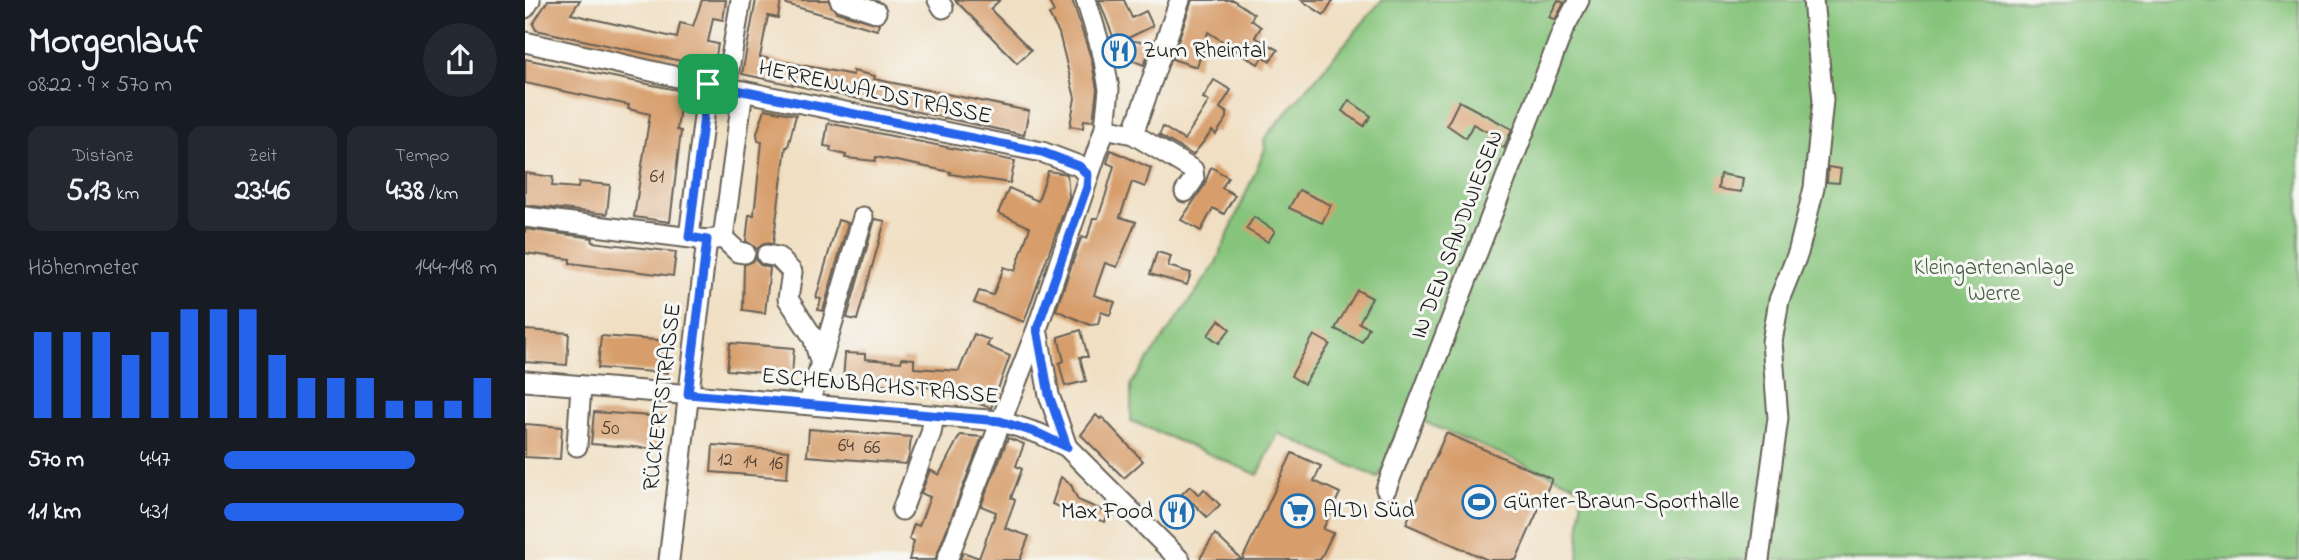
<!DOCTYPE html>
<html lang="de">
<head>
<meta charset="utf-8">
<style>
	:root { --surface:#171b24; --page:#242831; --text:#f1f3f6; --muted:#9ea1a6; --accent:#2563eb }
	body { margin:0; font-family:"Indie Flower",sans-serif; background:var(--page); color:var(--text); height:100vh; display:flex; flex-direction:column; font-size:26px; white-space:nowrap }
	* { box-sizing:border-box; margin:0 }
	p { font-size:23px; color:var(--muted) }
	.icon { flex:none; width:38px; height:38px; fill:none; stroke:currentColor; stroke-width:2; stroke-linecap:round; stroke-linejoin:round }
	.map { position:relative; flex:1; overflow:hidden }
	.side { display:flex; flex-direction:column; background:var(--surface); width:525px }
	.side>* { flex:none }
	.pin { position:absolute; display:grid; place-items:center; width:60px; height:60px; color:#fff; margin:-30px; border-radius:14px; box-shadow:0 4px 10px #0006 }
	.round { display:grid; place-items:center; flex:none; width:74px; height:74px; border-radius:37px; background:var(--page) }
	.summary { display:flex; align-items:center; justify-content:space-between; height:119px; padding:0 28px }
	h1 { font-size:38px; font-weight:800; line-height:52px }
	.stats { display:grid; grid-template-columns:repeat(3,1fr); gap:10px; height:119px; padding:7px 28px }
	.stats div { display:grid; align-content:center; border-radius:14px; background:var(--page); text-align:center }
	.stats b { font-size:30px; font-weight:800 }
	.stats small { font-size:19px; font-weight:400 }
	.stats p { font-size:19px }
	.chart { height:196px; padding:14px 28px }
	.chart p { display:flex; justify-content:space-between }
	.chart svg { width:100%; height:126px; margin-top:7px; stroke:var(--accent); stroke-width:6 }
	ul { padding:0 28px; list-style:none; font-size:23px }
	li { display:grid; grid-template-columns:112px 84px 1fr; align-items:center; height:52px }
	li i { height:18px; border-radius:9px; background:var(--accent) }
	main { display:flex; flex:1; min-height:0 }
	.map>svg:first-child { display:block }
	.green { fill:#86c47b; stroke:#51704c; stroke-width:2 }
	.building { fill:#d79d6b }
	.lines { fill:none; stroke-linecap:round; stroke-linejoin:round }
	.minor-casing { stroke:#666056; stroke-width:23 }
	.minor { stroke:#fff; stroke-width:19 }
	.route-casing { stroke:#fff; stroke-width:14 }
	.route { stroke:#2563eb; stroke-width:9 }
	.labels { text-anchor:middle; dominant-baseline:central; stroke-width:6; stroke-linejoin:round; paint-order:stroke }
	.number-label { font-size:19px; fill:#4b3c30 }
	.poi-label { font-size:23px; fill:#1c1c1c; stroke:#f6f6f2; text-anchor:start }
	.street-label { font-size:23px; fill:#1c1c1c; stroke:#f6f6f2 }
	.park-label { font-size:23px; fill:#465f42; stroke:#f6f6f2 }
</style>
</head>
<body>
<main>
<section class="side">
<div class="summary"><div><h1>Morgenlauf</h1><p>08:22 · 9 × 570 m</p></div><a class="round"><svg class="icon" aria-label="share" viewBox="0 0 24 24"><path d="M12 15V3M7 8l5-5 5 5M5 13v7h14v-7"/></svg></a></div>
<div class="stats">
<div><p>Distanz</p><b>5.13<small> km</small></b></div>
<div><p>Zeit</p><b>23:46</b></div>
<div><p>Tempo</p><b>4:38<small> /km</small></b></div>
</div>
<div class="chart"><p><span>Höhenmeter</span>144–148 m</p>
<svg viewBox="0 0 160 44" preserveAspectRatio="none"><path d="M5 44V14M15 44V14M25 44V14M35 44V22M45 44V14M55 44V6M65 44V6M75 44V6M85 44V22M95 44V30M105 44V30M115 44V30M125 44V38M135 44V38M145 44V38M155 44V30"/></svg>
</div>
<ul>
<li><b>570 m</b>4:47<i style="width:70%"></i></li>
<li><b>1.1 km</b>4:31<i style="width:88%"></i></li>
</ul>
</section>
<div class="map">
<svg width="1774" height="560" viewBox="0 0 1774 560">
	<rect width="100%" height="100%" fill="#f6f6f2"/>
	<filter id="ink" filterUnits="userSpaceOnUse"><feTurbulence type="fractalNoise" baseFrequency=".0143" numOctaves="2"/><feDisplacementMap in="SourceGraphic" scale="14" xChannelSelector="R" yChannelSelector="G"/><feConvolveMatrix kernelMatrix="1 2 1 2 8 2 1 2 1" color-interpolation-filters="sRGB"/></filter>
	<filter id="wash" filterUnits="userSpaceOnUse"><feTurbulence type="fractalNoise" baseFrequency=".00686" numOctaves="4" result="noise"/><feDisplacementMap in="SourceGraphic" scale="28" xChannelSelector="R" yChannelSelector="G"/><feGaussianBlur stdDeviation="1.57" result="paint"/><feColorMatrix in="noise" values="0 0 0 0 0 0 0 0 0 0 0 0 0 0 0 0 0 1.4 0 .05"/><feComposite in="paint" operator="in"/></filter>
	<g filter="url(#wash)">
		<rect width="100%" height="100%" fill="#f0dfc2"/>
		<!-- green -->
		<polygon class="green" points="857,0 1774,0 1774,560 1053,560 1057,488 885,416 853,478 753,433 733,475 606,421 606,384 690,265 740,149 739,139"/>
		<g id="blocks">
			<!-- building -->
			<g class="building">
				<polygon points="23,0 55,0 46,14 152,38 155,23 168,26 177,0 201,0 198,20 188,18 183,42 193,44 189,68 11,30 8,24"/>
				<polygon points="231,0 256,0 253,18 243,16 235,57 328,75 328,71 350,76 349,79 504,111 499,135 217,74"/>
				<polygon points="261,0 303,0 311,12 354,24 352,30 261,4"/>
				<polygon points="430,0 475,0 465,9 506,50 492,63"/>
				<polygon points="523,0 547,0 566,58 572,89 568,121 559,120 558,128 545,126 550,98 534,33 524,15 529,12"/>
				<polygon points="574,0 599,0 607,18 621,11 628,26 599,40 627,43 619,65 601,58 592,63 586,39 589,39"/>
				<polygon points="667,0 708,0 729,14 726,20 736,27 730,37 753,50 745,61 738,56 733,64 683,32 672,67 647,59"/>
				<polygon points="776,0 808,0 799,15"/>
				<polygon points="1033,0 1039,3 1030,20 1024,17"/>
				<polygon points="0,59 157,91 152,130 156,131 145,222 109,217 125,114 103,109 104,105 0,83"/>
				<polygon points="689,80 706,90 695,108 702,113 702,118 691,134 687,131 668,155 634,135 638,127 659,140 684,101 678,98"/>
				<polygon points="824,100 846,116 839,126 817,111"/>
				<polygon points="934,101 987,129 979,148 967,142 970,136 948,124 941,138 922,125"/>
				<polygon points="240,109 271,115 263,147 261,147 248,244 239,243 232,249 221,241 224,215 229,215 237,142 233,141 232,133"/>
				<polygon points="303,123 490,161 485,183 425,174 426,172 351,157 350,161 320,158 321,155 305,151 306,147 299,146"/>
				<polygon points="586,150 626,168 620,187 607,182 595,217 611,222 592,267 580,263 569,295 590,302 585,315 576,312 573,324 565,325 531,310 555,241 557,237 562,239 568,218 573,218 580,197 589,166 582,163"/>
				<polygon points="686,167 703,177 697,188 710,195 699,214 688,208 676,231 656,220 679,186"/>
				<polygon points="1303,167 1316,169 1314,183 1302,182"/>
				<polygon points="523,171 542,174 544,197 499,322 449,303 454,291 468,295 479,267 490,271 505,227 473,213 484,188 513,201"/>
				<polygon points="0,173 28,177 27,186 53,188 54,182 85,185 82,214 0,205"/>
				<polygon points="1195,174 1218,178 1216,192 1193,189"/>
				<polygon points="774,190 806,205 797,223 764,208"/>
				<polygon points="729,217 750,231 743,242 721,229"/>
				<polygon points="350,219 360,221 332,320 322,318"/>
				<polygon points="313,220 323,223 298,311 293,310 296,299 291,298"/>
				<polygon points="0,229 68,238 67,242 151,252 148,276 45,263 45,259 0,253"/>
				<polygon points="632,252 646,256 643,266 666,273 662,285 625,274"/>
				<polygon points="230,259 235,265 245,268 240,313 218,310 219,265"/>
				<polygon points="832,290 847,298 834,323 844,328 837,342 810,329"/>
				<polygon points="694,320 705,329 694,343 683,335"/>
				<polygon points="0,330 44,333 42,365 0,362"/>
				<polygon points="556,330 563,357 555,357 561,381 540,386 534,363 539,361 533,337"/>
				<polygon points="449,334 465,340 462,346 485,356 466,408 425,394 427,389 318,381 320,353 340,354 340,359 376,362 377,358 389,359 389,368 434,371"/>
				<polygon points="789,335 805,344 779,384 766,376"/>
				<polygon points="76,336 144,341 142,373 73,368"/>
				<polygon points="205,343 269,348 267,375 202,370"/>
				<polygon points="69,412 139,417 136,449 66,444"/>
				<polygon points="571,415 575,419 577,417 618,461 599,478 556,435"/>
				<polygon points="0,424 37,427 35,459 0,457"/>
				<polygon points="284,429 386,437 384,456 381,464 282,456"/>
				<polygon points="921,433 1027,479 991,560 963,560 881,524"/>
				<polygon points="435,435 457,437 410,560 384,560 389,541 384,539 389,524 394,526 405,497 396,493 405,470 414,475"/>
				<polygon points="483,438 499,444 491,466 497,469 486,498 490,500 480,528 504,536 495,560 435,560 438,552 454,558 471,512 456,506"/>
				<polygon points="188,445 264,451 262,478 186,472"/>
				<polygon points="767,453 796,466 789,481 815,493 798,529 808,533 795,560 674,560 690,534 717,560"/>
				<polygon points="536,477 546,485 553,500 583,513 580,522 527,504"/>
				<polygon points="665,486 674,495 679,489 695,505 682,517 668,503 652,519 642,509"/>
			</g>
		</g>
	</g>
	<g filter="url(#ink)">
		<use href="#blocks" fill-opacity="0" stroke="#666056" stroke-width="2"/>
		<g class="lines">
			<defs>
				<g id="minor">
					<polyline points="315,0 351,12"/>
					<polyline points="413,0 418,8"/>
					<polyline points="0,8 5,0"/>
					<polyline points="0,42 183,84 517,152 554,166 563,175"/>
					<polyline points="201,87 216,0"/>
					<polyline points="580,128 608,134 655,0"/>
					<polyline points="608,134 668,170 669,179 660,192"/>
					<polyline points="0,217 182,240 198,238"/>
					<polyline points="164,237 183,84"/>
					<polyline points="198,238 218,91"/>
					<polyline points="198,238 213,252 220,253"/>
					<polyline points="242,255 253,257 267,272 263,299 288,337 295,361"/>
					<polyline points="513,334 524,395 542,447"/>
					<polyline points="0,381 475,421 515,434 542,447 655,560"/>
					<polyline points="284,404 338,217"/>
					<polyline points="52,446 56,386"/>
					<polyline points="861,489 1038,30 1054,0"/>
					<polyline points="377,510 406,433 409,415"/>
					<polyline points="144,560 182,240"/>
					<polyline points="422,560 512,329 580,128 584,89 578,55 561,0"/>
					<polyline points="1234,560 1253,418 1247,342 1254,300 1273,253 1289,188 1298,100 1288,0"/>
				</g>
			</defs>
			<!-- minor casing -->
			<use href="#minor" class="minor-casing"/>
			<!-- minor -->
			<use href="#minor" class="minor"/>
		</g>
	</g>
	<g class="lines" filter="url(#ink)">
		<defs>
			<polygon id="route" points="183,84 517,152 554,166 563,175 562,187 512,329 524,395 542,447 515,434 475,421 163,394 182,240 164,237"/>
		</defs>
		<!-- route casing -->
		<use href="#route" class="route-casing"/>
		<!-- route -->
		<use href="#route" class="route"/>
	</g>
	<!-- icons -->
	<defs>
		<symbol id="restaurant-ring" viewBox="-11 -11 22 22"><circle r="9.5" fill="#f6f6f2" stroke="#1f6fb2" stroke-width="1.5"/><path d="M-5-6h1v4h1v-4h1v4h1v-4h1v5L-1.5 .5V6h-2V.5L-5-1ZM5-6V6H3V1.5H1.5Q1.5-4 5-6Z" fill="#1f6fb2"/></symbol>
		<symbol id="stadium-ring" viewBox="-11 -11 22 22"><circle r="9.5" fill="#f6f6f2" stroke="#1f6fb2" stroke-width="1.5"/><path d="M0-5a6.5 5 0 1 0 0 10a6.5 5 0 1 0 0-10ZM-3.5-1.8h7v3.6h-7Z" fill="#1f6fb2"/></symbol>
		<symbol id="supermarket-ring" viewBox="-11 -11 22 22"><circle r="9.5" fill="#f6f6f2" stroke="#1f6fb2" stroke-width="1.5"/><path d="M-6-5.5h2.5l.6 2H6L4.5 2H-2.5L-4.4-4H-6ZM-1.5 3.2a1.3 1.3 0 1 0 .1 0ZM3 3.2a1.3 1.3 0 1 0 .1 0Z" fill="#1f6fb2"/></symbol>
	</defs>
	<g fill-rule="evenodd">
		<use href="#restaurant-ring" x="575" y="32" width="38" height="38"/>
		<use href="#stadium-ring" x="935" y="483" width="38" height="38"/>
		<use href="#supermarket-ring" x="754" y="492" width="38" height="38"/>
		<use href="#restaurant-ring" x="633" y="493" width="38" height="38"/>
	</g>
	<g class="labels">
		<!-- number labels -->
		<g class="number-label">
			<text x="132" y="177">61</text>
			<text x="85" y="429">50</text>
			<text x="321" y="446">64</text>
			<text x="347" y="448">66</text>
			<text x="200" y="460">12</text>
			<text x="225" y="462">14</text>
			<text x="251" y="464">16</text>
		</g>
		<!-- poi labels -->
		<g class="poi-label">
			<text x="618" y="51">Zum Rheintal</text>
			<text x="978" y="502">Günter-Braun-Sporthalle</text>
			<text x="798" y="511">ALDI Süd</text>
			<text x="628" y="512" text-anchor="end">Max Food</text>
		</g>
		<!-- street labels -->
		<g class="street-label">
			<text transform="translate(350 93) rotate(12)">HERRENWALDSTRASSE</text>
			<text transform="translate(933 235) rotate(-69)">IN DEN SANDWIESEN</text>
			<text transform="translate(355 387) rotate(5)">ESCHENBACHSTRASSE</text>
			<text transform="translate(138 397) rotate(-83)">RÜCKERTSTRASSE</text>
		</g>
		<!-- park labels -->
		<g class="park-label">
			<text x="1469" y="268">Kleingartenanlage<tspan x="1469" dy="26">Werre</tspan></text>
		</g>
	</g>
</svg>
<div class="pin" style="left:183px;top:84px;background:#1e9e55"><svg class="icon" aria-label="arrive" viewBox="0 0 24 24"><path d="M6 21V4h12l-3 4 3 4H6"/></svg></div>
</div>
</main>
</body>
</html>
